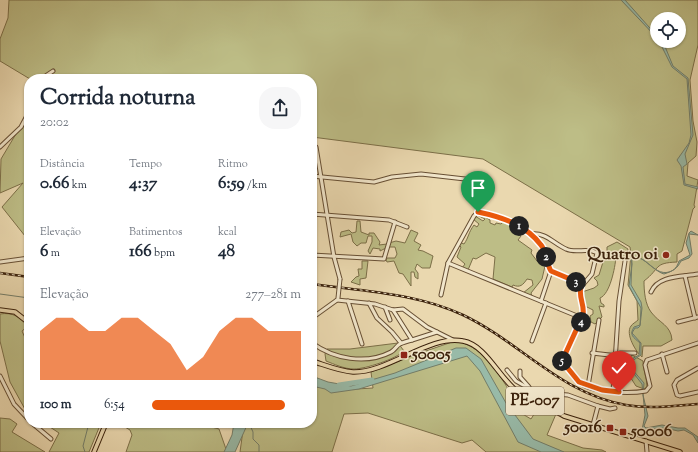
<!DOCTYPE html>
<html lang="pt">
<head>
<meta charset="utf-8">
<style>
	:root { --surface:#fff; --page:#f6f6f7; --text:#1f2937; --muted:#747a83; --accent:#ea580c }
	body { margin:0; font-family:"Sorts Mill Goudy",serif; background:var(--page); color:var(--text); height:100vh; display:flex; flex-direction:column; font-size:15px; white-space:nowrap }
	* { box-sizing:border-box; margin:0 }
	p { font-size:13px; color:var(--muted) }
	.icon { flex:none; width:22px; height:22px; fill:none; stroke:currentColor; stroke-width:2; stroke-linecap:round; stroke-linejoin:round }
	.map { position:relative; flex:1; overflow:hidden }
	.drawer { position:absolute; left:24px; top:74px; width:293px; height:354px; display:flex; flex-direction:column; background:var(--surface); border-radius:16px; box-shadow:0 1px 3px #0004 }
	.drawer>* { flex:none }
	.controls { position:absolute; left:650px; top:12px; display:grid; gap:8px }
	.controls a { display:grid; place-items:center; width:36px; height:36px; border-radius:50%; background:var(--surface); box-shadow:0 1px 3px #0004; font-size:20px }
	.pin { position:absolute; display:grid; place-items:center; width:34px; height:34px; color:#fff; margin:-41px -17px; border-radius:50% 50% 50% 0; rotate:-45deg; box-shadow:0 0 4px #0007 }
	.pin .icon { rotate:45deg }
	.km { position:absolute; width:20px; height:20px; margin:-10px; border-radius:50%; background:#222; color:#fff; font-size:11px; line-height:20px; text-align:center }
	.round { display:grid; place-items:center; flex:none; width:42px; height:42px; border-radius:16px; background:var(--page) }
	.headline { display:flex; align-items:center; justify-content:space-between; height:68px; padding:0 16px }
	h1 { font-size:22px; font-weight:800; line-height:30px }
	.figures { display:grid; grid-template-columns:repeat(3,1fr); gap:6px; height:68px; padding:4px 16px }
	.figures div { display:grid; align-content:center }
	.figures b { font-size:17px; font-weight:800 }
	.figures small { font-size:11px; font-weight:400 }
	.figures p { font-size:11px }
	.chart { height:112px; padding:8px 16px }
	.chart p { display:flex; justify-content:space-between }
	.chart svg { width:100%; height:72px; margin-top:4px; fill:var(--accent); opacity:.7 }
	ul { padding:0 16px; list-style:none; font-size:13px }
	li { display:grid; grid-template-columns:64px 48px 1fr; align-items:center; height:30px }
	li i { height:10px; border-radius:5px; background:var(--accent) }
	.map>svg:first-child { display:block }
	.green { fill:#bdbd86; stroke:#7c6f48; fill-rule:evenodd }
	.water { fill:#98baa8; stroke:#737d69 }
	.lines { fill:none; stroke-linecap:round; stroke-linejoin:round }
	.stream { stroke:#737d69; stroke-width:1 }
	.river { stroke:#98baa8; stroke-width:5 }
	.minor-casing { stroke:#674f34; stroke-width:5 }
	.major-casing { stroke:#3b210b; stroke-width:5.5 }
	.minor { stroke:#f1e6cb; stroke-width:3 }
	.major { stroke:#ead8af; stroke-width:3.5 }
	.rail-casing { stroke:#3b210b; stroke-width:2.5 }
	.rail { stroke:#f1e6cb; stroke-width:1; stroke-dasharray:3; stroke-linecap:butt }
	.minor-bridge-casing { stroke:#674f34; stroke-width:5; stroke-linecap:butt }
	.minor-bridge { stroke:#f1e6cb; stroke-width:3 }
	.route-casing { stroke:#fff; stroke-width:8 }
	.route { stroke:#ea580c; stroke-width:5 }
	.poi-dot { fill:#8f2418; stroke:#f1e6cb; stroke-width:1.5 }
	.labels { text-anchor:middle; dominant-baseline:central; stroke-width:3; stroke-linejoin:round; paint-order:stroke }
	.shield { fill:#f1e6cb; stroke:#725c45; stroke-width:1 }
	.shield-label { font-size:16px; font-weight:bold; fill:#3b210b }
	.poi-label { font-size:17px; font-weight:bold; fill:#3b210b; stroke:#f1e6cb; text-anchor:end }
</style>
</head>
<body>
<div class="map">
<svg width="698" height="452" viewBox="0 0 698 452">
	<rect width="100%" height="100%" fill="#ead8af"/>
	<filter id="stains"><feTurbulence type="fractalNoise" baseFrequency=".005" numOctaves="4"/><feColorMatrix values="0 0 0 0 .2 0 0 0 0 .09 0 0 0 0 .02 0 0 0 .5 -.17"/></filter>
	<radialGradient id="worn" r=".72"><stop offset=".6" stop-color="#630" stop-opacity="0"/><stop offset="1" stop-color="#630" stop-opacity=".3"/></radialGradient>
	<!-- green -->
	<g class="green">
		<path d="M9 0H698V45L690 80 693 121 697 142 696 156 688 163 687 176 698 180 694 205 695 207 693 209 682 251 677 254V262C653 263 661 268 644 281 644 291 645 304 651 312 659 323 671 325 672 340L661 346H643L642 357C636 352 625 334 631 326 632 324 636 322 638 320L637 301 628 285 631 254 630 247 483 159 312 137V79H30L0 61V39L8 18ZM657 19H679V41H657Z"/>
		<polygon points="29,112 29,241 2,207 23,183 0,193 1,159"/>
		<path d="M480 214 490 220V223L495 225 496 223 501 224 504 221 512 223 521 236 518 240 532 250 531 253 537 261 545 266 542 279 531 293 532 296 523 293 533 285 532 280 527 279C523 285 520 288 513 285L512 287 493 279 495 257 486 253 476 259 473 258 468 270 462 268 465 264 457 257 461 247 459 245V242L464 244C469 237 468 233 474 225L477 227 479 224 473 219 475 216 483 221 485 219 477 215Z"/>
		<polygon points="357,221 360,221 361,232 369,235 369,233 374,233 380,242 379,245 387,244 386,248 380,251 380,249 373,248 370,254 368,251 372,242 372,236 368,236 366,243 361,243 357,246 353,242 351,234 340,237 341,232 349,230 352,233 356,232"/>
		<polygon points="411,230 418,233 414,241 421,245 418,250 423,251 433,256 430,268 422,268 417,264 415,269 418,273 418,279 415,277 414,272 411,272 411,286 403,274 399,273 394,261 387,262 386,260 387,258 395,258 397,254 395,247 389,247 389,243 396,241 405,243"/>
		<path d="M617 242 628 249 626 256 616 257C615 268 610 294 600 298L601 303 604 305V307L599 306 602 317 595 324 591 322 590 316 593 314V310L585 306 582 292 594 288 598 285 597 281 594 278 599 275 603 262 605 261 602 256 607 254V247Z"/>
		<polygon points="362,261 368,261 366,278 360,279 360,285 351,282 356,277 359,276 358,269 362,269"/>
		<path d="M0 314C13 312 20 317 28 326L22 331 26 340 29 342V413L26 411 10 382 0 341Z"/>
		<path d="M455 341C481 345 496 370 509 390 502 404 521 413 531 419L540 405 556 414 547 435 583 448 602 450 606 452H486L472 440 462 443 368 413 344 414 332 452H240L244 423H312V386L340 390 373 388 371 372 417 354Z"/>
		<path d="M398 343 404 351C396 359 365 369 354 369 344 369 334 364 326 361L325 354 327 349H350Z"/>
		<path d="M632 355 643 361C643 370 647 378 647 387L644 389 636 386 627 372 629 359Z"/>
		<polygon points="0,418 10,419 17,424 12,432 45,452 0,452"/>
		<polygon points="44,423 101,423 89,452 49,452 59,433"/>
		<polygon points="118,423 202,423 204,425 219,429 227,452 126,452 132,435 130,430"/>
	</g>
	<!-- water -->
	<g class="water">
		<polygon points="621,0 625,0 657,36 657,38"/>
		<polygon points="659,41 664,44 673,66 688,78 693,135 685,154 687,164 683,167 685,184 698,187 698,189 684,185 681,166 677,160 689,143 691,135 687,79 672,67"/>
		<path d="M691 231 698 235 689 234 692 254 689 258 681 261C677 269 673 271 664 274 653 271 643 254 632 258L631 285 641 302 642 308 640 326 638 328H635L632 333 641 343V355L632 361 631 368 644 383 643 395 648 416 644 426 646 428 662 425 678 428H685L698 437V443L693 435 684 430 678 431 665 428 642 430 645 415 642 384 631 370 630 360 639 355 640 343C633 337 629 335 634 327L640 325 641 308 629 286 632 264 631 260C641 248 653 277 669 272 675 270 677 267 679 261L690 255 686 243 689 233Z"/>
		<polygon points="456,348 466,348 481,359 506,403 533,439 564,452 541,452 518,442 480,371 467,356 359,389 331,393 325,389 312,386 312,376 328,382 351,386 395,373"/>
		<polygon points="234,423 248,423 235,452 224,452 232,435"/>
	</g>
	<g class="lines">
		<!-- stream -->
		<g class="stream">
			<polyline points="0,294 29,298"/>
			<polyline points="249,423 253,432 253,439 259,445 259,452"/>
			<polyline points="85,452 83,446 89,423"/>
		</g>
		<!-- river -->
		<polyline class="river" points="339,385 372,380"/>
		<defs>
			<g id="minor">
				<polyline points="41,79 53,71"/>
				<polyline points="0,147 21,127 29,112"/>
				<polyline points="316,147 334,257 340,279"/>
				<polyline points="312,176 374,182 392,177 421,174 465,179"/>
				<polyline points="312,214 389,220 407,227"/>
				<path d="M531 234C546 232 554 244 566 249 576 254 588 247 597 253L592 274 581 287"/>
				<polyline points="312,255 384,259 395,222"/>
				<polyline points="0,262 29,258"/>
				<polyline points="448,263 582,318"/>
				<polyline points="551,271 570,279 581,287"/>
				<polyline points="685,276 695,318"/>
				<path d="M581 287C578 297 585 305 583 315L562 361C568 366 571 376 577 381 591 393 629 394 646 391L650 386 645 365 647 360 698 343"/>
				<path d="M651 292C658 275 682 277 698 274"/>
				<polyline points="441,295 448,263 474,216 478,212 516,223 529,232 541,245 551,271 541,301"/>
				<polyline points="337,300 375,304 393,310 403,309 427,327 453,340"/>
				<polyline points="348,301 362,344"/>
				<polyline points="369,303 377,318 392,332 401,343"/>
				<polyline points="385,307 390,320"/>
				<polyline points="393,310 412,340 437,332"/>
				<polyline points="312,318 337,300"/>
				<polyline points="678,322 698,317"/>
				<polyline points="532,341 546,303"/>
				<path d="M312 343C334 359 366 365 391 352 395 350 397 345 400 344 404 342 408 341 412 340"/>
				<polyline points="592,353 618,356 620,353 635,353"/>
				<polyline points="662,354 667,372"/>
				<polyline points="698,368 677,380 674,385 677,395 680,396 698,392"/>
				<polyline points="507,370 516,381 530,389 543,393 568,395 598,406"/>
				<polyline points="520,371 520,377 529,387"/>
				<polyline points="0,376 14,404 29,420"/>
				<polyline points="588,386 599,320"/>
				<polyline points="613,392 619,301 625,261"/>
				<polyline points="32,423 51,439"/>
				<polyline points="593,425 598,406 610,409 615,408"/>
				<polyline points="646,441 647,452"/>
			</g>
			<g id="major">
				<polyline points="0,310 15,312 29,323"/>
				<path d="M312 361C325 365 339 371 353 372 388 373 430 334 463 341 486 345 499 378 518 392 532 401 549 408 564 416L680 452"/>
				<polyline points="94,452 106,423"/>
			</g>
		</defs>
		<!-- minor casing -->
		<use href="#minor" class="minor-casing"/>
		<!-- major casing -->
		<use href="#major" class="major-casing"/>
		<!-- minor -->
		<use href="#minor" class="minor"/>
		<!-- major -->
		<use href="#major" class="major"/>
		<defs>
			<g id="rail">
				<polyline points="0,273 29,277"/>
				<path d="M312 284C362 291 416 293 463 315 520 342 561 394 626 405 649 409 674 406 698 404"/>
			</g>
		</defs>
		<!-- rail casing -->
		<use href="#rail" class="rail-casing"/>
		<!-- rail -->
		<use href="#rail" class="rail"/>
		<defs>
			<polyline id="minor-bridge" points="338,298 340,279"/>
		</defs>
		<!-- minor-bridge casing -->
		<use href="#minor-bridge" class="minor-bridge-casing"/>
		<!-- minor-bridge -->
		<use href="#minor-bridge" class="minor-bridge"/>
	</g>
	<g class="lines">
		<defs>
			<path id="route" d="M478 212C502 217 526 225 541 245 547 252 546 263 551 271L570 279 581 287C578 297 585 305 583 315L562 361 579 382 602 390 619 392"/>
		</defs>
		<!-- route casing -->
		<use href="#route" class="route-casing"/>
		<!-- route -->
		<use href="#route" class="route"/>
	</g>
	<!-- markers -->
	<g class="poi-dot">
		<circle cx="666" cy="255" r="4"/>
		<rect x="400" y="351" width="8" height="8" rx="2"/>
		<rect x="606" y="424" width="8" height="8" rx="2"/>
		<rect x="619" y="428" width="8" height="8" rx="2"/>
	</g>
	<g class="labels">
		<!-- shield labels -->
		<rect class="shield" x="506" y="387" width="58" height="28" rx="3"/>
		<g class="shield-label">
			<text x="535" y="401">PE-007</text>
		</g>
		<!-- poi labels -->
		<g class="poi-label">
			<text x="658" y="255">Quatro oi</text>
			<text x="412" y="355" text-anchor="start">50005</text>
			<text x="602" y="428">50016</text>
			<text x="631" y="432" text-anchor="start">50006</text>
		</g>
	</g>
	<rect width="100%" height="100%" filter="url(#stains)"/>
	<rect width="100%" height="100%" fill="url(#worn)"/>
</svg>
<div class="controls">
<a><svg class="icon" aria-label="locate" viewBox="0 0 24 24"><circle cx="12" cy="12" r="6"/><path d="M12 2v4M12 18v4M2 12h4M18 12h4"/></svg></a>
</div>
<div class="pin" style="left:478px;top:212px;background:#1e9e55"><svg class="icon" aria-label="arrive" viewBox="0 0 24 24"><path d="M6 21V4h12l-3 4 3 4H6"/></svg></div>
<div class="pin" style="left:619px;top:392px;background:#d93025"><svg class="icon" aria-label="check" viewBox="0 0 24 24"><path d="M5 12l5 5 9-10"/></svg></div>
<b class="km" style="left:519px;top:226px">1</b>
<b class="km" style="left:546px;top:257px">2</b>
<b class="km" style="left:576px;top:282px">3</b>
<b class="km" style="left:581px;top:322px">4</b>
<b class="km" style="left:562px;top:361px">5</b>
<section class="drawer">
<div class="headline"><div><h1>Corrida noturna</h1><p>20:02</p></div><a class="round"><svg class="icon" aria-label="share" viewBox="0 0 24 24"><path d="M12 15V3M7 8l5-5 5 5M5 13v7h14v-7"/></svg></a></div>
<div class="figures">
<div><p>Distância</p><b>0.66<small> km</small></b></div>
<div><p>Tempo</p><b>4:37</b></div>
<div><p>Ritmo</p><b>6:59<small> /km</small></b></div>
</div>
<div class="figures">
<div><p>Elevação</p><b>6<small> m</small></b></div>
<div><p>Batimentos</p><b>166<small> bpm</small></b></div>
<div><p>kcal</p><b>48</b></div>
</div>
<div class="chart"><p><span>Elevação</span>277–281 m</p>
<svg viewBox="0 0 160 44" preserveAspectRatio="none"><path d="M0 44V14L10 6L20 6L30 14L40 14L50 6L60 6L70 14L80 22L90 38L100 30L110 14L120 6L130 6L140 14L150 14L160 14V44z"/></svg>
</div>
<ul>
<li><b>100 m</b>6:54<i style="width:89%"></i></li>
</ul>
</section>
</div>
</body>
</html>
